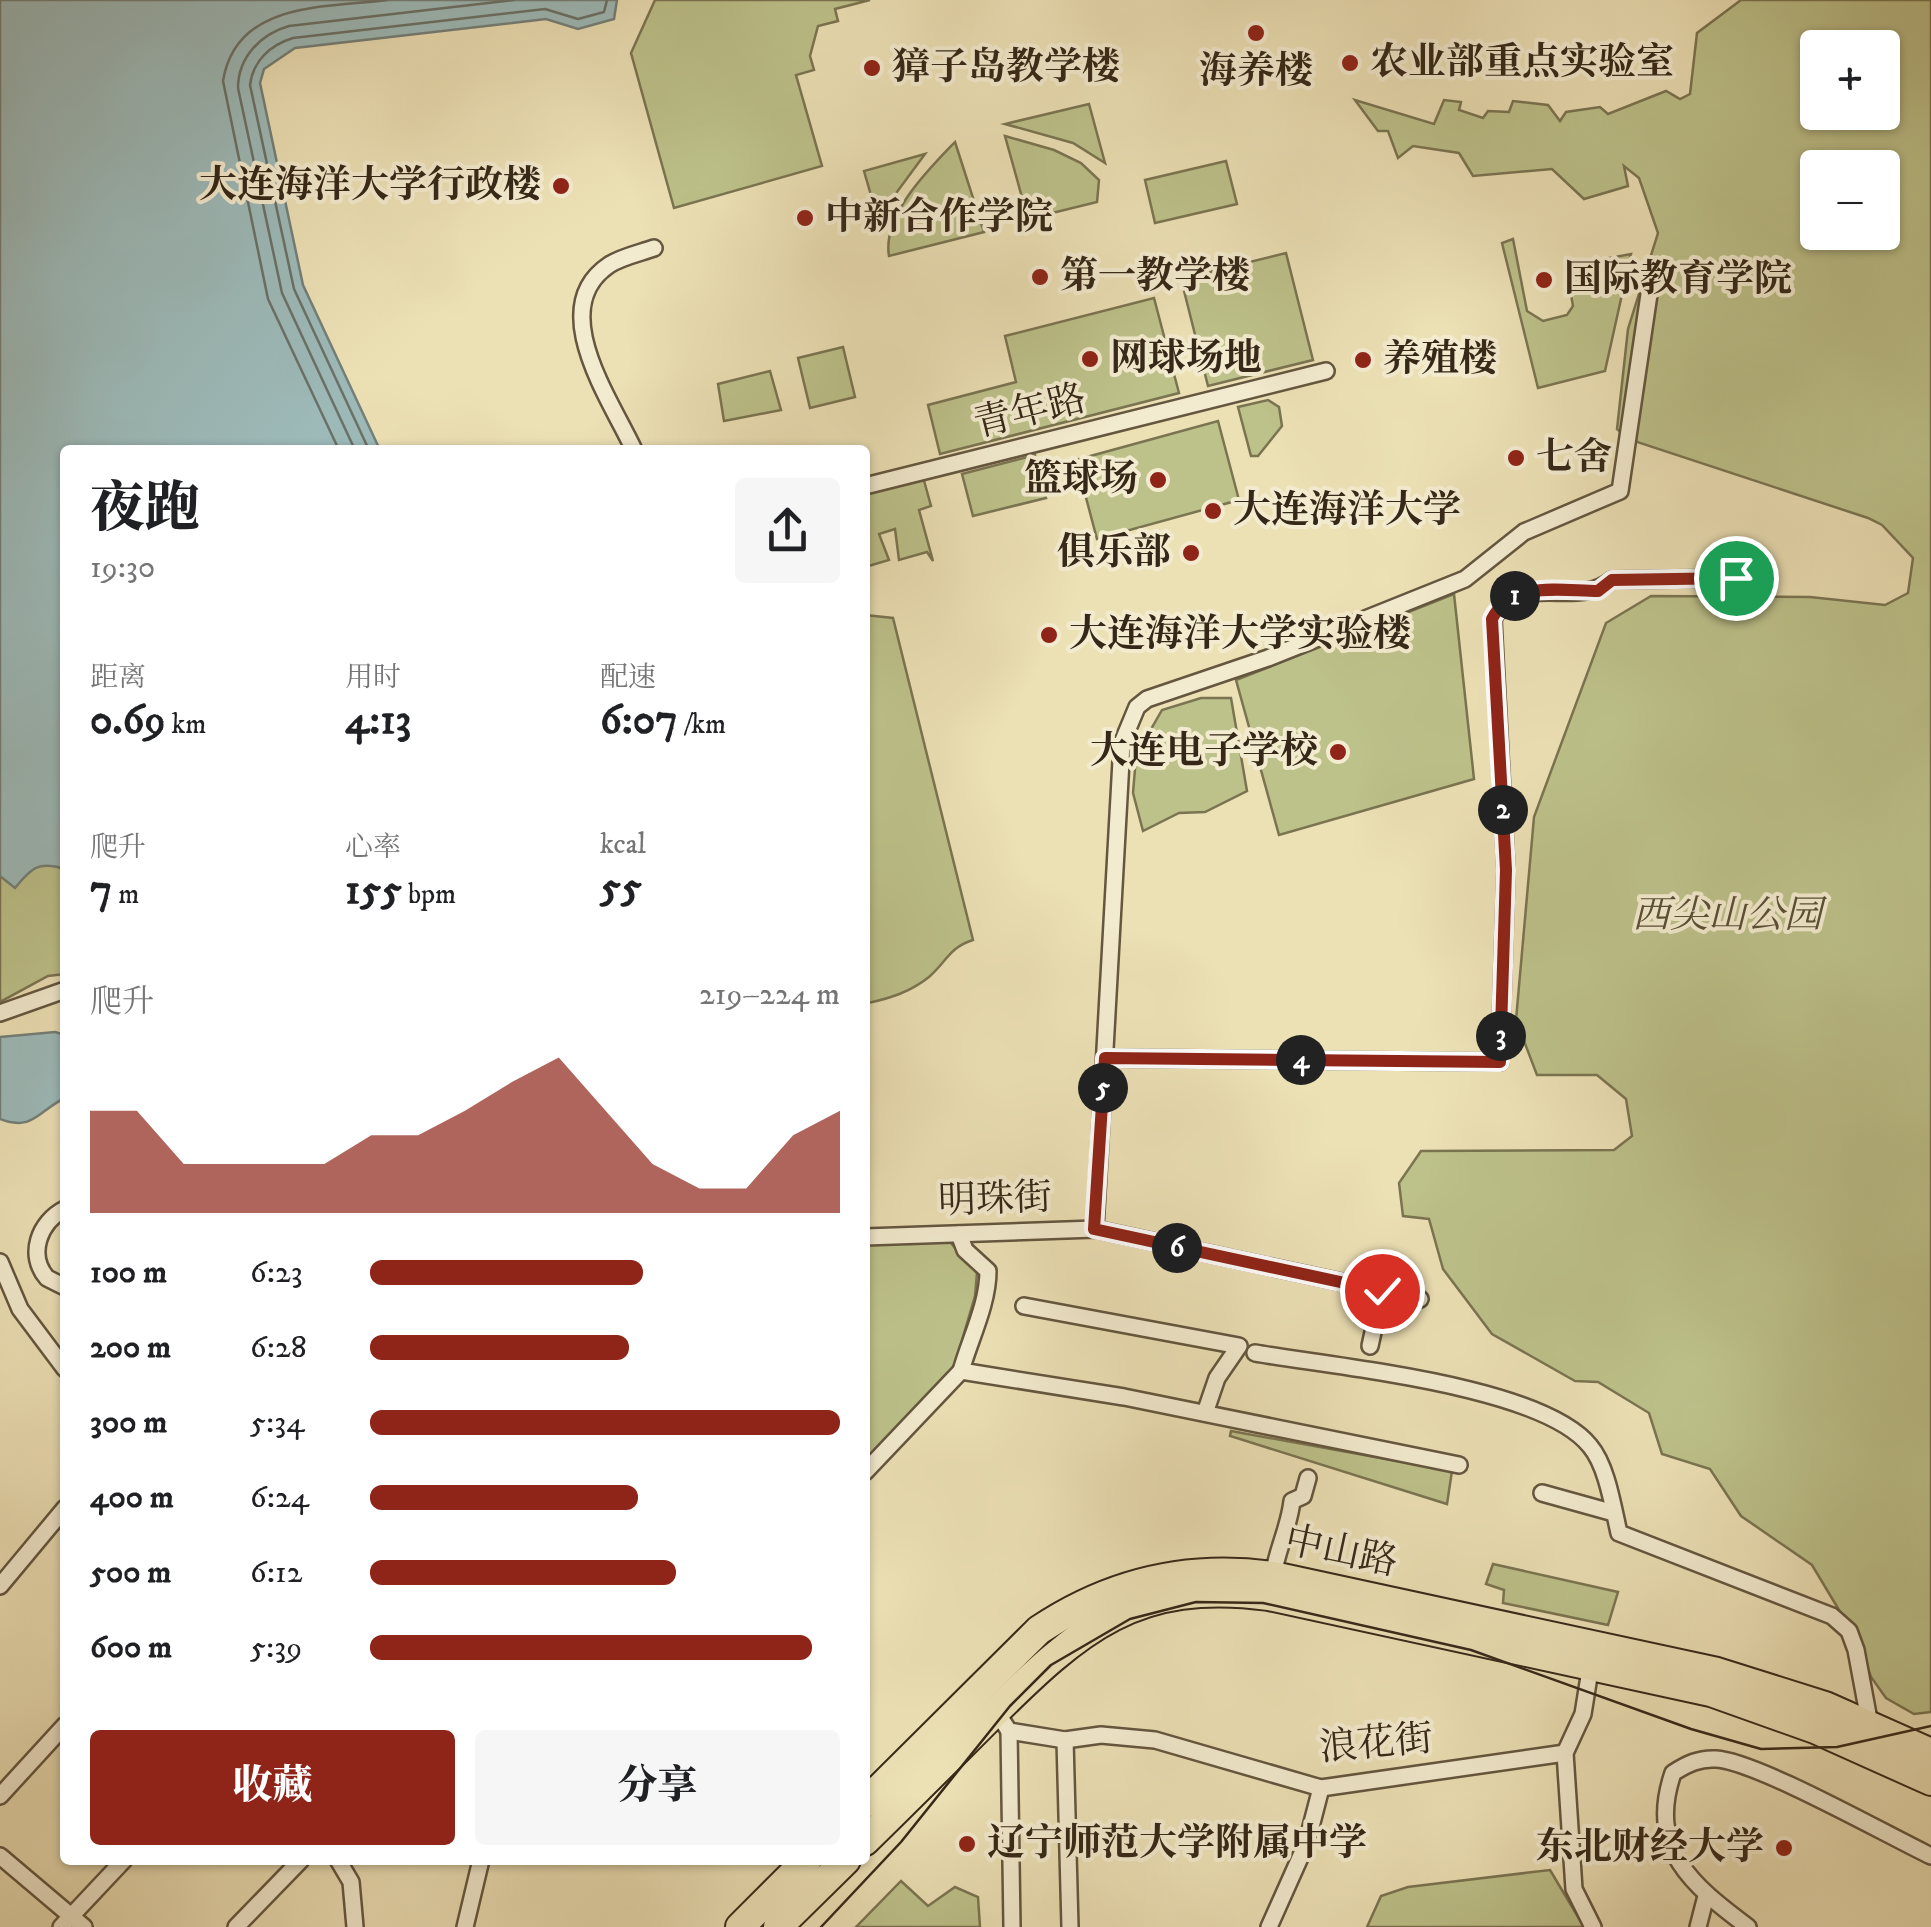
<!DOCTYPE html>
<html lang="zh">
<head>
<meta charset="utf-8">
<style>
	:root { --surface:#fff; --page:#f6f6f6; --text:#202124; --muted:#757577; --accent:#8f2418 }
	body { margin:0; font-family:"IM FELL DW Pica","Noto Serif SC",serif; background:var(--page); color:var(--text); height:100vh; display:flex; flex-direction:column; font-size:38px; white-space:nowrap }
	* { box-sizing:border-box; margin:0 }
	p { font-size:32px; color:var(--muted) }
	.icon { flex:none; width:55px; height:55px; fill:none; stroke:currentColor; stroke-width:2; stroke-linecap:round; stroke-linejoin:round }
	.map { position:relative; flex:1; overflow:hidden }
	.drawer { position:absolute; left:60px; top:445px; width:810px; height:1420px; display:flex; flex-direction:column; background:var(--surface); border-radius:10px; box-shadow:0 2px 8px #0004 }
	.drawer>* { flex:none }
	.tools { position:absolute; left:1800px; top:30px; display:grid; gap:20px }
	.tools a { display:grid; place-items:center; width:100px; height:100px; border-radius:10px; background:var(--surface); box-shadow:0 2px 8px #0004; font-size:50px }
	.pin { position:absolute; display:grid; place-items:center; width:85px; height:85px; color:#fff; margin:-42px; border:5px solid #fff; border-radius:50%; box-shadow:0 2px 10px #0007 }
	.km { position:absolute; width:50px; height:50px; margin:-25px; border-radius:50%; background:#222; color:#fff; font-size:28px; line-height:50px; text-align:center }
	.round { display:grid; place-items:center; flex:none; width:105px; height:105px; border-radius:10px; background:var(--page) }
	.headline { display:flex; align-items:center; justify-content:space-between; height:170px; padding:0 30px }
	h1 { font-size:55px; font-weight:800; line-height:75px }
	.metrics { display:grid; grid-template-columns:repeat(3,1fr); gap:15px; height:170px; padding:10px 30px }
	.metrics div { display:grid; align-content:center }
	.metrics b { font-size:42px; font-weight:800 }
	.metrics small { font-size:28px; font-weight:400 }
	.metrics p { font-size:28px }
	.chart { height:280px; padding:20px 30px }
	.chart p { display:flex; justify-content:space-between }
	.chart svg { width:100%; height:180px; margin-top:10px; fill:var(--accent); opacity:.7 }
	.primary-button { display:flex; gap:20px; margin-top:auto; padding:20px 30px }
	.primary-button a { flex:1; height:115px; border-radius:10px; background:var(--accent); color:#fff; font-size:40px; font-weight:800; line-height:115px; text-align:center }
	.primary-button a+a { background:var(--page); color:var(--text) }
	ul { padding:0 30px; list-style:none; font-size:32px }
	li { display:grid; grid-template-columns:160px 120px 1fr; align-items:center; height:75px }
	li i { height:25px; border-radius:12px; background:var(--accent) }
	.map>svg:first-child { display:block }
	.green { fill:#bdc18a; stroke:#7a7451; stroke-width:2.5; fill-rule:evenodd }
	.water { fill:#9dbab9; stroke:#748079; stroke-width:2.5 }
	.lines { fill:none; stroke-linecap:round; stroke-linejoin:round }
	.shore { stroke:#6a7168; stroke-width:2.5 }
	.street-casing { stroke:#64563f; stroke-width:20 }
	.highway-casing { stroke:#362818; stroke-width:32 }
	.street { stroke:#f3ebcf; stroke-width:15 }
	.highway { stroke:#ece0b5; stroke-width:28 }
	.tram { stroke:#362818; stroke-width:2.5 }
	.route-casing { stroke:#fff; stroke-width:20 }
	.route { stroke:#8f2418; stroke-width:12 }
	.poi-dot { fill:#8f2418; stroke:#f3ebcf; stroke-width:4 }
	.labels { text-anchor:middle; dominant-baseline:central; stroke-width:8; stroke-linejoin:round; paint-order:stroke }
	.poi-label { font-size:38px; font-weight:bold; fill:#362818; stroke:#f3ebcf; text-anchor:start }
	.street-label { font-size:38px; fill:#362818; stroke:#f3ebcf }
	.park-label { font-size:38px; font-style:italic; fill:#584e34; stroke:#f3ebcf }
</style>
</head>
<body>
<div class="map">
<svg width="1931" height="1927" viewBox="0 0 1931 1927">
	<rect width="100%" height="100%" fill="#ece0b5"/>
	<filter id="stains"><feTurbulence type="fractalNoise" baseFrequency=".002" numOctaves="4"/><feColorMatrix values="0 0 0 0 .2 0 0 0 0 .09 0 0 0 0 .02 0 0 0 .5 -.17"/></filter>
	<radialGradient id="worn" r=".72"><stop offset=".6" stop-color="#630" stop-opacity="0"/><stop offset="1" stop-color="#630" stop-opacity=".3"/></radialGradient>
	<!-- green -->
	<g class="green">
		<polygon points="655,0 870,0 835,9 838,21 818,26 810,56 814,70 796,75 822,166 674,208 631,53"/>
		<path d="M1741 0H1931V1712L1914 1714 1886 1698 1871 1677 1860 1645 1812 1565 1741 1516 1710 1469 1662 1454 1649 1413 1598 1382 1575 1381 1492 1334 1443 1269 1429 1219 1403 1216 1399 1183 1421 1151 1614 1150 1632 1136 1626 1099 1597 1075H1537L1516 1020 1534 817 1606 623 1651 596 1810 597 1885 605 1908 593 1913 558 1882 525 1868 518 1628 439 1617 429 1628 329 1658 233 1639 178 1624 166 1628 186 1584 199 1552 169 1473 176 1459 153 1413 146 1398 158 1388 131H1378L1355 100 1434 124 1444 100 1461 102 1459 110 1483 118 1488 111 1509 112 1513 101 1548 105 1560 121 1566 112 1600 107 1608 114 1666 91 1680 99 1690 94 1697 33ZM1818 48H1882V112H1818ZM1818 168H1882V232H1818Z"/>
		<polygon points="1089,104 1105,163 1073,143 1005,124"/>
		<polygon points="1005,136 1054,150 1081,163 1099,180 1097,202 1028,219"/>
		<path d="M955 142 984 232 889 256C882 215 929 169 955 142Z"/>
		<polygon points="925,154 891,200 880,226 864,171"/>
		<polygon points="1226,161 1237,204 1155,223 1145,180"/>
		<polygon points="1513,239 1527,311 1543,321 1567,315 1573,306 1566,266 1631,254 1605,371 1538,388 1502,243"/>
		<polygon points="1286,253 1313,360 1208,386 1181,279"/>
		<polygon points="1154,298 1179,393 940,454 928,405 1016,382 1005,336"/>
		<polygon points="843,347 855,397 810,408 798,358"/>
		<polygon points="770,371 781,410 724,421 718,384"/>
		<polygon points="1268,400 1279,407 1282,426 1258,456 1251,456 1238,407"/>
		<polygon points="1218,421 1239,500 1097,539 1076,460"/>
		<polygon points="1035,455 1046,498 973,516 962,474"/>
		<polygon points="923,477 931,506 919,510 933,561 927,552 899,560 895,529 879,534 889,560 865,567 865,493"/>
		<polygon points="1454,594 1474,779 1279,835 1236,680"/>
		<path d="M865 615 893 618 973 940C950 947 946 962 929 977 910 992 891 998 868 1003Z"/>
		<polygon points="1201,698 1231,698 1247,791 1205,812 1179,813 1143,831 1133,793 1137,745 1143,743 1162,710"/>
		<polygon points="44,863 65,869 65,974 48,976 0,1002 0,876 15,887 31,868"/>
		<polygon points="950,1242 977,1273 975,1296 953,1371 865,1466 865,1245"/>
		<polygon points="1231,1431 1452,1471 1447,1504 1230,1436"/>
		<polygon points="1493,1564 1618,1592 1608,1625 1503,1603 1504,1590 1486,1584"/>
		<polygon points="1550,1870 1584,1927 1367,1927 1381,1896 1408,1887"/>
		<polygon points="901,1881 928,1906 955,1887 978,1897 980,1927 856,1927"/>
	</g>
	<!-- water -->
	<g class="water">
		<path d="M0 0H617L614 19 578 29 546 19 295 48 264 69 260 83 303 285 380 450H65V869C39 861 32 867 15 888L0 876Z"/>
		<path d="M55 1032 65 1035V1098C39 1110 33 1132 0 1119V1037Z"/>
	</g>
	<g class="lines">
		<!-- shore -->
		<g class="shore">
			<path d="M339 450 268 299 223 81C236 1 325 8 387 0"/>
			<path d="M355 450 282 293 238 88C238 57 261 34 289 26L514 0"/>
			<path d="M369 450 294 289 250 85C253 61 270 45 293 38L545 9 578 19 604 12 607 0"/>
		</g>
		<defs>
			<g id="street">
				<path d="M634 450C611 400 545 308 609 265 621 257 640 253 654 248"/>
				<polyline points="865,486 1326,371"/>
				<polyline points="0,1013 65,990"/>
				<path d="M1105 1058 1500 1062 1506 870 1493 619C1518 569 1576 610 1612 580L1736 578"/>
				<path d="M65 1209C39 1222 27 1255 47 1278L65 1287"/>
				<polyline points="1095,1229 1122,743 1137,707 1147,699 1268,658 1465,579 1524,532 1620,491 1652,274"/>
				<path d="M959 1234 965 1250 988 1271C988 1304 970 1339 961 1371L1124 1397 1459 1465"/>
				<polyline points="865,1237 1095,1229 1420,1299"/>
				<polyline points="0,1262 20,1309 65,1369"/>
				<polyline points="1024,1306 1239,1346 1217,1378 1205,1413"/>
				<polyline points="1370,1346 1382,1291"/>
				<path d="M1255 1353C1334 1367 1541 1385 1590 1446 1607 1466 1613 1507 1619 1533L1832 1616 1849 1631 1856 1650 1870 1725"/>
				<polyline points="865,1472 961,1371"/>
				<polyline points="1542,1493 1614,1513"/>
				<path d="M1273 1576C1277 1549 1289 1528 1292 1501L1303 1496 1308 1478"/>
				<polyline points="0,1586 65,1508"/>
				<polyline points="1591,1664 1583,1714 1565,1753 1574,1889 1593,1927"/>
				<polyline points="996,1711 1009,1731 1065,1740 1101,1735 1155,1740 1321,1788 1565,1753"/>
				<polyline points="1009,1731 1012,1927"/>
				<polyline points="1065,1740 1070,1927"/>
				<polyline points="0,1796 65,1725"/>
				<polyline points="0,1856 84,1927"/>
				<polyline points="338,1860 351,1882 355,1927"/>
				<polyline points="61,1927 124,1860"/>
				<polyline points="236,1927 301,1860"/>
				<polyline points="465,1927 481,1860"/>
				<polyline points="1269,1927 1307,1842 1321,1788"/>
				<polyline points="1698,1927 1706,1896"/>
				<path d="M1748 1927C1692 1885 1647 1849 1673 1773 1687 1764 1699 1758 1716 1759 1756 1761 1887 1835 1931 1856"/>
			</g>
			<g id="highway">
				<path d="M865 1803 1039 1630C1111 1582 1187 1564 1273 1576L1717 1672 1825 1706 1931 1753"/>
				<path d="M865 1841C907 1800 948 1759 990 1717 1079 1629 1135 1578 1269 1596L1711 1692 1815 1729 1931 1781"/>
				<polyline points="740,1927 807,1860"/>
				<polyline points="778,1927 846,1860"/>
			</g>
		</defs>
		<!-- street casing -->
		<use href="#street" class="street-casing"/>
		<!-- highway casing -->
		<use href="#highway" class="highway-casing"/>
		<!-- street -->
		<use href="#street" class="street"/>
		<!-- highway -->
		<use href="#highway" class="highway"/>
		<!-- tram -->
		<polyline class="tram" points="821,1927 901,1842 1010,1706 1051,1665 1130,1619 1196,1602 1263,1603 1471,1650 1691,1729 1761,1749 1837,1747 1931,1726"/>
	</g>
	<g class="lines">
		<defs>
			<path id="route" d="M1382 1291 1094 1229 1105 1058 1500 1062 1506 870 1492 619C1512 580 1561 591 1598 591L1612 580 1736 578"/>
		</defs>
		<!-- route casing -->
		<use href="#route" class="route-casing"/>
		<!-- route -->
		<use href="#route" class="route"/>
	</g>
	<!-- markers -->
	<g class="poi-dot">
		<circle cx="1256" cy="33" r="10"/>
		<circle cx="1350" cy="63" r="10"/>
		<circle cx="872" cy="68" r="10"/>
		<circle cx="561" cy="186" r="10"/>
		<circle cx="805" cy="218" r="10"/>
		<circle cx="1040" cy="277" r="10"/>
		<circle cx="1544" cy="280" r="10"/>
		<circle cx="1090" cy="359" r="10"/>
		<circle cx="1363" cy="360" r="10"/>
		<circle cx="1516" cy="458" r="10"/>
		<circle cx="1158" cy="480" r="10"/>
		<circle cx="1213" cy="511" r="10"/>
		<circle cx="1191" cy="553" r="10"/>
		<circle cx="1049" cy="635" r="10"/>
		<circle cx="1338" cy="752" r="10"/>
		<circle cx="967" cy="1844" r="10"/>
		<circle cx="1784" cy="1848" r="10"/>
	</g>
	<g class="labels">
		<!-- poi labels -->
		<g class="poi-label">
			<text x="1370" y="63">农业部重点实验室</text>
			<text x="892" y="68">獐子岛教学楼</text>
			<text x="1256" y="72" text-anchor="middle">海养楼</text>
			<text x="541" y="186" text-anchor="end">大连海洋大学行政楼</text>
			<text x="825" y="218">中新合作学院</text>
			<text x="1060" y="277">第一教学楼</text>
			<text x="1564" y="280">国际教育学院</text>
			<text x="1110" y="359">网球场地</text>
			<text x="1383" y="360">养殖楼</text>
			<text x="1536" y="458">七舍</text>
			<text x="1138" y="480" text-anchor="end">篮球场</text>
			<text x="1233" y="511">大连海洋大学</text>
			<text x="1171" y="553" text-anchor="end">俱乐部</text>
			<text x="1069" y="635">大连海洋大学实验楼</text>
			<text x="1318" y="752" text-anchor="end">大连电子学校</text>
			<text x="987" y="1844">辽宁师范大学附属中学</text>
			<text x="1764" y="1848" text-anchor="end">东北财经大学</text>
		</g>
		<!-- street labels -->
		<g class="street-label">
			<text transform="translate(1030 412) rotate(-14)">青年路</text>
			<text transform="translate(995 1200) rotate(-2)">明珠街</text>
			<text transform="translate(1341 1552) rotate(12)">中山路</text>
			<text transform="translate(1376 1744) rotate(-5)">浪花街</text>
		</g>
		<!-- park labels -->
		<g class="park-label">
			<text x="1727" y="916">西尖山公园</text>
		</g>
	</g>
	<rect width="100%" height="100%" filter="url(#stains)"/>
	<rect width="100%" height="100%" fill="url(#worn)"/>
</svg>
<div class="tools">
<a>+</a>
<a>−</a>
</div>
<div class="pin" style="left:1736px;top:578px;background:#1e9e55"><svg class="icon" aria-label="arrive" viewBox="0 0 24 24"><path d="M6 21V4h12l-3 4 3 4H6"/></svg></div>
<div class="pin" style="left:1382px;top:1291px;background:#d93025"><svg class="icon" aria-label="check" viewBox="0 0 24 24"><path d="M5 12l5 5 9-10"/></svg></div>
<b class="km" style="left:1515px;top:596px">1</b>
<b class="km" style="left:1503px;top:810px">2</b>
<b class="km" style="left:1501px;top:1036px">3</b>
<b class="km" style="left:1301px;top:1060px">4</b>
<b class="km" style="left:1103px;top:1088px">5</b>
<b class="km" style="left:1177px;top:1248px">6</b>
<section class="drawer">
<div class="headline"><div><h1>夜跑</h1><p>19:30</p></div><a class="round"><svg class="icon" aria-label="share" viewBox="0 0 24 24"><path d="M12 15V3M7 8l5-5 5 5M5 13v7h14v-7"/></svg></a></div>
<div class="metrics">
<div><p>距离</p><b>0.69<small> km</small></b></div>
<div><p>用时</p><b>4:13</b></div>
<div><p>配速</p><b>6:07<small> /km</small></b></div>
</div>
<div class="metrics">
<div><p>爬升</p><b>7<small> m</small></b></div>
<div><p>心率</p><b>155<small> bpm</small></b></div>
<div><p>kcal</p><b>55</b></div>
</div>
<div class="chart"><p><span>爬升</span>219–224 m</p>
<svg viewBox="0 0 160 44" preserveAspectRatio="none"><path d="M0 44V19L10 19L20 32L30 32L40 32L50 32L60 25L70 25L80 19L90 12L100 6L110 19L120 32L130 38L140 38L150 25L160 19V44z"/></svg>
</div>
<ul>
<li><b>100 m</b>6:23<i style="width:58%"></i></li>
<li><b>200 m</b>6:28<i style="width:55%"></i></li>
<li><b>300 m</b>5:34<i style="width:100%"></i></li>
<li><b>400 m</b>6:24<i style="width:57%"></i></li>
<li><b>500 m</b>6:12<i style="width:65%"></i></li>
<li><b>600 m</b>5:39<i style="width:94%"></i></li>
</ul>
<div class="primary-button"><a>收藏</a><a>分享</a></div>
</section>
</div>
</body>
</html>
